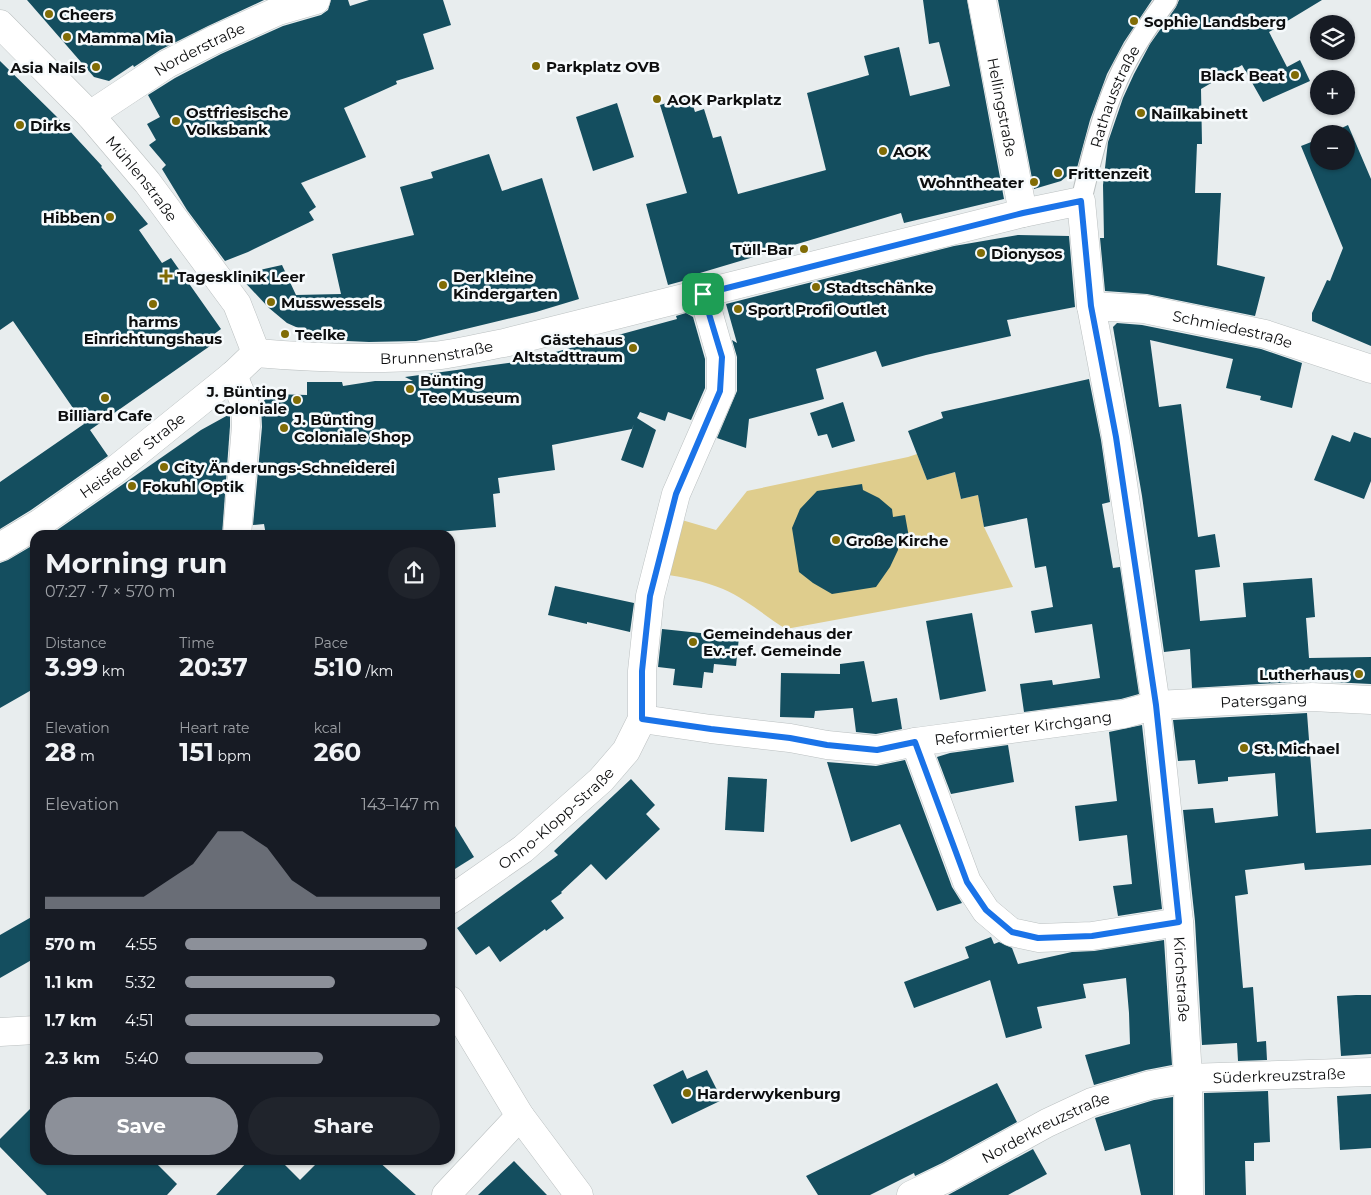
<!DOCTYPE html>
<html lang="en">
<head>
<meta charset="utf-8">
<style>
	:root { --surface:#171b24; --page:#20242c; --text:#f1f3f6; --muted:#9ea1a6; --accent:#8c9099 }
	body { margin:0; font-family:Montserrat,sans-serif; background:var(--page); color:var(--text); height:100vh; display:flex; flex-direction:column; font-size:19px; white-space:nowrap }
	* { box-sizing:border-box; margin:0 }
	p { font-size:16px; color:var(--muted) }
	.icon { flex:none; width:28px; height:28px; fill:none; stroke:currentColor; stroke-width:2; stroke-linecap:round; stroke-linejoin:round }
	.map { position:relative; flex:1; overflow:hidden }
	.drawer { position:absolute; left:30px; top:530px; width:425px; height:635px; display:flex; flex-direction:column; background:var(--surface); border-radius:15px; box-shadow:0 1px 4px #0004 }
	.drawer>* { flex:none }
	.buttons { position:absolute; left:1310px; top:15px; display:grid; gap:10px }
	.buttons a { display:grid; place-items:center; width:45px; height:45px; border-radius:50%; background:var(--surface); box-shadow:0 1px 4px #0004; font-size:25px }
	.pin { position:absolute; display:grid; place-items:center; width:42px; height:42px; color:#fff; margin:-21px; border-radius:10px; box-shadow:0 2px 8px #0006 }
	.round { display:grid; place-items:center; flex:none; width:52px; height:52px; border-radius:26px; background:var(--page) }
	.head { display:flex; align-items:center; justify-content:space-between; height:85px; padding:0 15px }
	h1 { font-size:28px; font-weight:700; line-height:38px }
	.metrics { display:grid; grid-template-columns:repeat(3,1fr); gap:8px; height:85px; padding:5px 15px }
	.metrics div { display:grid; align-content:center }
	.metrics b { font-size:25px; font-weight:700 }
	.metrics small { font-size:14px; font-weight:400 }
	.metrics p { font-size:14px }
	.chart { height:140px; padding:10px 15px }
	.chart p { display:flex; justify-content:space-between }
	.chart svg { width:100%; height:90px; margin-top:5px; fill:var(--accent); opacity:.7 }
	.cta { display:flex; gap:10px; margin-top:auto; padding:10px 15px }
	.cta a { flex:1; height:58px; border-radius:30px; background:var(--accent); color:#fff; font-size:20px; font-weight:700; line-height:58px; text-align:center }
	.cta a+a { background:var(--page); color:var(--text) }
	ul { padding:0 15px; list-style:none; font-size:16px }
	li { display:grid; grid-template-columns:80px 60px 1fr; align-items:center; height:38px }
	li i { height:12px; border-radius:6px; background:var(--accent) }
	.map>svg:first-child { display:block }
	.green { fill:#dfcd8d }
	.building { fill:#144e5f }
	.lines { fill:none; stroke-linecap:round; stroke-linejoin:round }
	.pedestrian-casing { stroke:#bbc0c1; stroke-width:22 }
	.minor-casing { stroke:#bbc0c1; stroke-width:29 }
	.pedestrian { stroke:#fff; stroke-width:20 }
	.minor { stroke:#fff; stroke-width:28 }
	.route-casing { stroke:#fff; stroke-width:10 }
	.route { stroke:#1a73e8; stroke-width:6 }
	.poi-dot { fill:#816c06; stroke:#f6fafc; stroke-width:2 }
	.labels { text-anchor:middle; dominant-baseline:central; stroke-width:5; stroke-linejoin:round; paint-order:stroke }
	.poi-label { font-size:15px; font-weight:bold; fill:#0d0e0f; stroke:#f6fafc; text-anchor:start }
	.street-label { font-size:15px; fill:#0d0e0f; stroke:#f6fafc }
</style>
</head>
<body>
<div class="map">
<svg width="1371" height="1195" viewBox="0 0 1371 1195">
	<rect width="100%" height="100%" fill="#e8edee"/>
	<!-- green -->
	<path class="green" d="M917 454 927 480 955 472 961 499 978 495 984 527 1013 587 786 629C765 616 746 599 723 589 704 581 683 577 662 574L675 518 716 530 747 491 908 457Z"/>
	<!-- building -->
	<g class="building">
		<polygon points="27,0 264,0 208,26 160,50 134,67 133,65 109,81 94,77"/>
		<polygon points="331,0 348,0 350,6 369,0 443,0 451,25 423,34 434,69 396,81 397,84 344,108 366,157 301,183 316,207 309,212 314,220 248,252 225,261 187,210 162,169 166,165 149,145 156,140 147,124 160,117 148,95 175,78 221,54 283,26 321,15 328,10"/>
		<polygon points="923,0 967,0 1004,199 904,223 901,213 700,273 701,276 668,285 646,204 687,193 660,105 690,96 695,112 704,109 713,138 721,136 738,194 826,170 807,93 869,75 864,56 899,47 910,96 950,86 939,42 929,44"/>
		<polygon points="998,0 1152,0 1124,42 1107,74 1090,120 1077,168 1061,181 1034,189"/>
		<polygon points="1179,0 1322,0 1269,32 1287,67 1300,60 1310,81 1263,102 1242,65 1201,89 1202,144 1197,144 1195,193 1221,193 1217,265 1265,277 1255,316 1147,294 1105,291 1100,238 1104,238 1103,185 1108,142 1123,98 1134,74 1150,44 1176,7"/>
		<polygon points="0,61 56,116 102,166 101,167 148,224 139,230 162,263 171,258 221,329 206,340 210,346 90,430 108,456 31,510 0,529 0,482 84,424 13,321 0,330"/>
		<polygon points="617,103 634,157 593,171 576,117"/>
		<polygon points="1348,125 1371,179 1371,346 1312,321 1312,313 1327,280 1330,281 1343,248 1301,146 1319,139 1319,161 1346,161 1346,134 1329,134"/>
		<polygon points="489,154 502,191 542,178 579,299 536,312 416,341 369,342 325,340 287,323 269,308 238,275 282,265 296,295 341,294 332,254 414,235 400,187 433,178 431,172"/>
		<polygon points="1018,235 1069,236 1075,307 1007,320 1011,336 926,355 882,367 876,351 816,369 824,399 749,419 746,448 717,438 737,391 737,357 732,340 737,343 726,304 954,246"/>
		<polygon points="686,313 693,317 705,359 705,388 691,420 668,412 665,421 640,412 637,418 656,430 643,468 621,460 634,424 632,429 552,445 555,470 498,478 500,493 493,494 496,527 426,533 427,535 266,535 264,524 253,525 262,427 261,404 270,394 307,395 307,382 342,382 343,386 375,381 413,381 405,377 516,362 516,360 552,353 677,319 676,316"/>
		<polygon points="1117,323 1142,325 1261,349 1302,363 1292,408 1260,400 1261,396 1226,388 1233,359 1150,340 1159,407 1181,404 1198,537 1215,534 1220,567 1195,570 1200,621 1246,617 1243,583 1312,578 1315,617 1306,618 1309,658 1371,657 1371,684 1311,681 1192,688 1190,649 1164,652 1142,496 1113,327"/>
		<polygon points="1089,379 1101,440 1110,502 1102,504 1113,568 1120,567 1139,694 1121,699 1024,712 1020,684 1052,680 1053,685 1100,678 1092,624 1035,633 1031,611 1053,607 1046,566 1035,568 1027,518 984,527 978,495 961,499 955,472 927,480 908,431 943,418 941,412"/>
		<polygon points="843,402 855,441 832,448 827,434 818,436 810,413"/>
		<polygon points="230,414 230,426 222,535 50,535 201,430"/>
		<polygon points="1354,432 1371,438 1371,481 1364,499 1314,480 1332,435 1350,442"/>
		<polygon points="862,484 863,490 879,498 892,509 893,517 905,515 910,543 898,545 898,550 890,567 876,587 832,594 813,583 799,572 792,528 800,509 817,491"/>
		<polygon points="35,544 35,688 0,708 0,563 8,560"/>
		<polygon points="555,586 634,603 630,632 587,622 587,624 548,615"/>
		<polygon points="972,613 986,691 940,700 926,621"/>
		<polygon points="662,629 739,637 736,666 714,664 713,673 704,672 702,688 673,685 675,669 658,667"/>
		<polygon points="864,661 872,702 897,698 902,729 876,734 856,732 853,708 815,711 814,718 780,717 781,673 840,674 840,664"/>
		<polygon points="1307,713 1316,833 1371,829 1371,865 1305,870 1304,863 1245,870 1248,894 1235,896 1243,988 1253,987 1257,1042 1266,1041 1267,1060 1238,1061 1237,1043 1202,1045 1195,921 1183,810 1213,808 1215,823 1278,816 1275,773 1228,777 1228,781 1198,784 1195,760 1178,761 1173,720"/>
		<polygon points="1142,725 1162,909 1118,916 1113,886 1132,884 1127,835 1079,841 1075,806 1117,801 1109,732"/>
		<polygon points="1008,745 1014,782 951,794 937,757 950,753"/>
		<polygon points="905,760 952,887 962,903 937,911 900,824 851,842 827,762 876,766"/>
		<polygon points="728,777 767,779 764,832 725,830"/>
		<polygon points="631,779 655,805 646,814 660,829 606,880 591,864 561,892 562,893 551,901 564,918 546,931 545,929 500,962 489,946 476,955 457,928 558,855 554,851"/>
		<polygon points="450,818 474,857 450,872"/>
		<polygon points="35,915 35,958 0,978 0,935"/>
		<polygon points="991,937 994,944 999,942 1012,948 1018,964 1072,952 1094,951 1164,940 1172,1065 1146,1070 1094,1085 1085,1055 1130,1044 1129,1013 1126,978 1083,984 1086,998 1037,1007 1042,1028 1006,1038 990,980 914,1008 904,982 969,958 965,947"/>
		<polygon points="1356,995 1371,995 1371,1054 1341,1056 1337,996"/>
		<polygon points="683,1070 687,1079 707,1070 722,1100 672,1124 653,1085"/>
		<polygon points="997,1083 1017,1122 942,1163 915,1176 914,1173 870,1195 818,1195 806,1176"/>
		<polygon points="1268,1091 1270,1142 1254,1143 1254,1161 1245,1161 1246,1195 1205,1195 1204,1093"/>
		<polygon points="1371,1094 1371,1148 1340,1150 1337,1096"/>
		<polygon points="1173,1097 1173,1195 1141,1195 1130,1144 1105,1151 1095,1118 1154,1100"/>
		<polygon points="35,1104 35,1160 153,1160 177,1184 167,1195 47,1195 0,1147 0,1139"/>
		<polygon points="1033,1149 1047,1174 1008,1195 948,1195"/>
		<polygon points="249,1160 280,1160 300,1180 320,1160 377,1160 416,1195 216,1195"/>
		<polygon points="514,1161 547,1195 478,1195"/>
	</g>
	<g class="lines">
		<defs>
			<g id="pedestrian">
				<path id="s1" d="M1081 201C1091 160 1101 117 1118 79 1131 50 1148 25 1167 0"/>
			</g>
			<g id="minor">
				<path id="s2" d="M982 0 1023 213"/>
				<path id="s3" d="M0 24 90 115 147 182 237 304 256 353"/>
				<path id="s4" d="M90 115 167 64 214 40 278 11 316 0"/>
				<path id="s5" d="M1091 306 1144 309 1265 334 1371 369"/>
				<path id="s6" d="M256 353C314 358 373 360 432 356 456 354 480 347 504 343L1023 213 1081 201 1091 306 1116 437 1156 705 1179 922 1188 1078 1189 1195"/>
				<polyline points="233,375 245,404 246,426 237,535"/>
				<path id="s7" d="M0 547 40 523 114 471 233 375 256 353"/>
				<path id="s8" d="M642 719 711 729 790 738 827 745 877 750 915 742 1124 714 1156 705 1312 697 1371 700"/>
				<polyline points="915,742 967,882 986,911 1011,932 1039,938 1092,936 1179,922"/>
				<path id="s9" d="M450 900 523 849 601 780 626 751 642 719V671L650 596 676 494 721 391V357L703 294"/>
				<polyline points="450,1000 520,1116 579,1195"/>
				<polyline points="0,1032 35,1030"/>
				<polyline points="446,1195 520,1116"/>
				<path id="s10" d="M911 1195 949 1177 1047 1123 1092 1102 1150 1085 1188 1078 1371 1072"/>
			</g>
		</defs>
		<!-- pedestrian casing -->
		<use href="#pedestrian" class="pedestrian-casing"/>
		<!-- minor casing -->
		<use href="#minor" class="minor-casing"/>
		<!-- pedestrian -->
		<use href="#pedestrian" class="pedestrian"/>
		<!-- minor -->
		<use href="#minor" class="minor"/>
	</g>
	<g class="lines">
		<defs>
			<polygon id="route" points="1081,201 1091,306 1116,437 1156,705 1179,922 1092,936 1038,938 1012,932 986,910 967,882 915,742 877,750 827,745 790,738 711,729 642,719 642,671 650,596 676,494 720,391 722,357 703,294 1023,213"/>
		</defs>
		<!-- route casing -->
		<use href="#route" class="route-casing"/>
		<!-- route -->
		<use href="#route" class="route"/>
	</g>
	<!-- markers -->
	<g class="poi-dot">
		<circle cx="49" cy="14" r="5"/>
		<circle cx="1134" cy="21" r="5"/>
		<circle cx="67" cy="37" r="5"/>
		<circle cx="536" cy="66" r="5"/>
		<circle cx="96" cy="67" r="5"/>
		<circle cx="1295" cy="75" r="5"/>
		<circle cx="657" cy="99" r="5"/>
		<circle cx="1141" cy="113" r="5"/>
		<circle cx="176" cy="121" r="5"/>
		<circle cx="20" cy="125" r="5"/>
		<circle cx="883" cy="151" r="5"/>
		<circle cx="1058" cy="173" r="5"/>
		<circle cx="1034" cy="182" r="5"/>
		<circle cx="110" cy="217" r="5"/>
		<circle cx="804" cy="249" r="5"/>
		<circle cx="981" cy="253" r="5"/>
		<path d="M163.5 268.5h5v5h5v5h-5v5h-5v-5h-5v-5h5z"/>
		<circle cx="443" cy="285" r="5"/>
		<circle cx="816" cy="287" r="5"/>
		<circle cx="271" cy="302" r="5"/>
		<circle cx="153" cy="304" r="5"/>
		<circle cx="738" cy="309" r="5"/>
		<circle cx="285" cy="334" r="5"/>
		<circle cx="633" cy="348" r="5"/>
		<circle cx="410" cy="389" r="5"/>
		<circle cx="105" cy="398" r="5"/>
		<circle cx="297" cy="400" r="5"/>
		<circle cx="284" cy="428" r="5"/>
		<circle cx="164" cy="467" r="5"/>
		<circle cx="132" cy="486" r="5"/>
		<circle cx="836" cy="540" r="5"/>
		<circle cx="693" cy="642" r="5"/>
		<circle cx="1359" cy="674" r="5"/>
		<circle cx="1244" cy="748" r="5"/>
		<circle cx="687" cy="1093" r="5"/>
	</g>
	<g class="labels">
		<!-- poi labels -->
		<g class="poi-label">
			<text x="59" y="14">Cheers</text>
			<text x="1144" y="21">Sophie Landsberg</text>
			<text x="77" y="37">Mamma Mia</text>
			<text x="546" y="66">Parkplatz OVB</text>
			<text x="86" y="67" text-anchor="end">Asia Nails</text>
			<text x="1285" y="75" text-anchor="end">Black Beat</text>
			<text x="667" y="99">AOK Parkplatz</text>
			<text x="186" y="112">Ostfriesische<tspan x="186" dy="17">Volksbank</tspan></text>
			<text x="1151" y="113">Nailkabinett</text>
			<text x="30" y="125">Dirks</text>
			<text x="893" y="151">AOK</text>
			<text x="1068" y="173">Frittenzeit</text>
			<text x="1024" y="182" text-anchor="end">Wohntheater</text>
			<text x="100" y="217" text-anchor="end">Hibben</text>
			<text x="794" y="249" text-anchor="end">Tüll-Bar</text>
			<text x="991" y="253">Dionysos</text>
			<text x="177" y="276">Tagesklinik Leer</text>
			<text x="453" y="276">Der kleine<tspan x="453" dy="17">Kindergarten</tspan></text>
			<text x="826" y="287">Stadtschänke</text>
			<text x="281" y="302">Musswessels</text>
			<text x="748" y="309">Sport Profi Outlet</text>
			<text x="153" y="321" text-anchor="middle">harms<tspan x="153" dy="17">Einrichtungshaus</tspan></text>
			<text x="295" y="334">Teelke</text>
			<text x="623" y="339" text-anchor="end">Gästehaus<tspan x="623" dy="17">Altstadttraum</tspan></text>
			<text x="420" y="380">Bünting<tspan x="420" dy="17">Tee Museum</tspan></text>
			<text x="287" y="391" text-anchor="end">J. Bünting<tspan x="287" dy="17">Coloniale</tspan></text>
			<text x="105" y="415" text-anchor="middle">Billiard Cafe</text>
			<text x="294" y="419">J. Bünting<tspan x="294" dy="17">Coloniale Shop</tspan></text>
			<text x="174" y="467">City Änderungs-Schneiderei</text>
			<text x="142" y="486">Fokuhl Optik</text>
			<text x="846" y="540">Große Kirche</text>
			<text x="703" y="633">Gemeindehaus der<tspan x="703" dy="17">Ev.-ref. Gemeinde</tspan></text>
			<text x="1349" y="674" text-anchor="end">Lutherhaus</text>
			<text x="1254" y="748">St. Michael</text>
			<text x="697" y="1093">Harderwykenburg</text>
		</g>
		<!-- street labels -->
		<g class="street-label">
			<text stroke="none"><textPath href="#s4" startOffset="128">Norderstraße</textPath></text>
			<text stroke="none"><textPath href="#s1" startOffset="110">Rathausstraße</textPath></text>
			<text stroke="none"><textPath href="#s2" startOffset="109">Hellingstraße</textPath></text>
			<text stroke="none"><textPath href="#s3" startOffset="210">Mühlenstraße</textPath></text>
			<text stroke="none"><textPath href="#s5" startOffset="144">Schmiedestraße</textPath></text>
			<text stroke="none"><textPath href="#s6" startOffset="181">Brunnenstraße</textPath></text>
			<text stroke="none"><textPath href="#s7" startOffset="161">Heisfelder Straße</textPath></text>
			<text stroke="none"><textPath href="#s8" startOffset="628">Patersgang</textPath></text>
			<text stroke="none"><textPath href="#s8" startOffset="385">Reformierter Kirchgang</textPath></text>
			<text stroke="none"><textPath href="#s9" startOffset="134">Onno-Klopp-Straße</textPath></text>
			<text stroke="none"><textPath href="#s6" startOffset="1629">Kirchstraße</textPath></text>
			<text stroke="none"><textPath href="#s10" startOffset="394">Süderkreuzstraße</textPath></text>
			<text stroke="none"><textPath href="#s10" startOffset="151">Norderkreuzstraße</textPath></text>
		</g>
	</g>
</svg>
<div class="buttons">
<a><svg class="icon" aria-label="layers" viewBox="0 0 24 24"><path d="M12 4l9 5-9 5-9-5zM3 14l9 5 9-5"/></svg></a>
<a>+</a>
<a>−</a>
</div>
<div class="pin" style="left:703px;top:294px;background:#1e9e55"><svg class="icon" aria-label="arrive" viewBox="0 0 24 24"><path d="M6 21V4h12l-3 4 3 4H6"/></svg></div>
<section class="drawer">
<div class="head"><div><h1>Morning run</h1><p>07:27 · 7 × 570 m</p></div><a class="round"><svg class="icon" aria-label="share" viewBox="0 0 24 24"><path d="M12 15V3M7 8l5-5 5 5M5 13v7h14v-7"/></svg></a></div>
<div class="metrics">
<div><p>Distance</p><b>3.99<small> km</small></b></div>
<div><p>Time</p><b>20:37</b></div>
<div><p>Pace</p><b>5:10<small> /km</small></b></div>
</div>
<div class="metrics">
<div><p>Elevation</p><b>28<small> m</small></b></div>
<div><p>Heart rate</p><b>151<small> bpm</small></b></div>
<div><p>kcal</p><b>260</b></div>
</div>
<div class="chart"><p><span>Elevation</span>143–147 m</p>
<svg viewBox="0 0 160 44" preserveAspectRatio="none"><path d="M0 44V38L10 38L20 38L30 38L40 38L50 30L60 22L70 6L80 6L90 14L100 30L110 38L120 38L130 38L140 38L150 38L160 38V44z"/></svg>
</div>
<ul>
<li><b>570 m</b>4:55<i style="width:95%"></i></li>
<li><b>1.1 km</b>5:32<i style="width:59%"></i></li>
<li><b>1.7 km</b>4:51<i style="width:100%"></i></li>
<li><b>2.3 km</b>5:40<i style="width:54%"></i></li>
</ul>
<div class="cta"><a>Save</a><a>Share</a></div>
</section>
</div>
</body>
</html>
